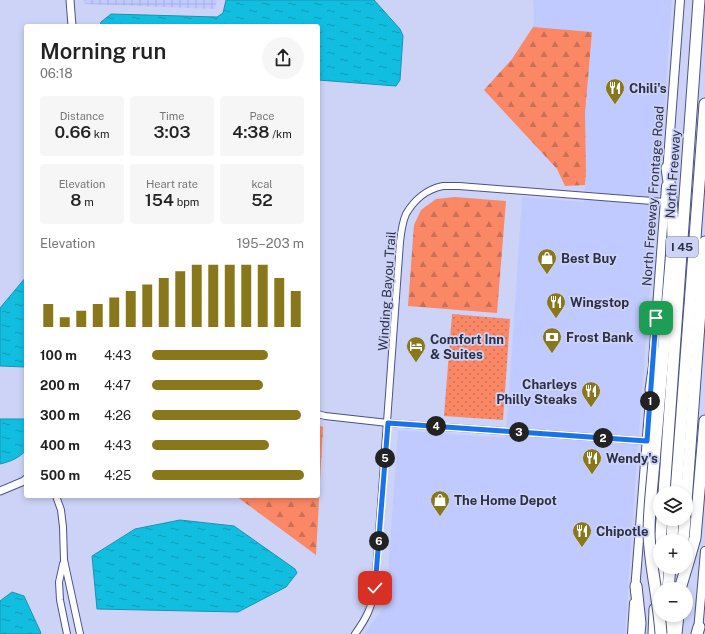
<!DOCTYPE html>
<html lang="en">
<head>
<meta charset="utf-8">
<style>
	:root { --surface:#fff; --page:#f6f6f6; --text:#222; --muted:#767676; --accent:#89771b }
	body { margin:0; font-family:"Public Sans",sans-serif; background:var(--page); color:var(--text); height:100vh; display:flex; flex-direction:column; font-size:15px; white-space:nowrap }
	* { box-sizing:border-box; margin:0 }
	p { font-size:13px; color:var(--muted) }
	.icon { flex:none; width:22px; height:22px; fill:none; stroke:currentColor; stroke-width:2; stroke-linecap:round; stroke-linejoin:round }
	.map { position:relative; flex:1; overflow:hidden }
	.details { position:absolute; left:24px; top:24px; width:296px; height:474px; display:flex; flex-direction:column; background:var(--surface); border-radius:4px; box-shadow:0 2px 6px #0003 }
	.details>* { flex:none }
	.tools { position:absolute; left:653px; top:486px; display:grid; gap:8px }
	.tools a { display:grid; place-items:center; width:40px; height:40px; border-radius:50%; background:var(--surface); box-shadow:0 2px 6px #0003; font-size:20px }
	.pin { position:absolute; display:grid; place-items:center; width:34px; height:34px; color:#fff; margin:-17px; border-radius:8px; box-shadow:0 2px 6px #0006 }
	.km { position:absolute; width:20px; height:20px; margin:-10px; border-radius:50%; background:#222; color:#fff; font-size:11px; line-height:20px; text-align:center }
	.round { display:grid; place-items:center; flex:none; width:42px; height:42px; border-radius:21px; background:var(--page) }
	.headline { display:flex; align-items:center; justify-content:space-between; height:68px; padding:0 16px }
	h1 { font-size:22px; font-weight:600; line-height:30px }
	.figures { display:grid; grid-template-columns:repeat(3,1fr); gap:6px; height:68px; padding:4px 16px }
	.figures div { display:grid; align-content:center; border-radius:4px; background:var(--page); text-align:center }
	.figures b { font-size:17px; font-weight:600 }
	.figures small { font-size:11px; font-weight:400 }
	.figures p { font-size:11px }
	.chart { height:112px; padding:8px 16px }
	.chart p { display:flex; justify-content:space-between }
	.chart svg { width:100%; height:72px; margin-top:4px; stroke:var(--accent); stroke-width:6 }
	ul { padding:0 16px; list-style:none; font-size:13px }
	li { display:grid; grid-template-columns:64px 48px 1fr; align-items:center; height:30px }
	li i { height:10px; border-radius:5px; background:var(--accent) }
	.map>svg:first-child { display:block }
	.built { fill:#c1caff }
	.industrial { fill:url(#industrial-grid) }
	.grass { fill:url(#grass-dots) }
	.forest { fill:url(#forest-firs) }
	.water { fill:url(#water-ripples); stroke:#1993b2 }
	.lines { fill:none; stroke-linecap:round; stroke-linejoin:round }
	.minor-casing { stroke:#4c5285; stroke-width:8 }
	.tertiary-casing { stroke:#4c5285; stroke-width:9 }
	.secondary-casing { stroke:#4c5285; stroke-width:10 }
	.motorway-casing { stroke:#4c5285; stroke-width:13 }
	.minor { stroke:#fff; stroke-width:6 }
	.tertiary { stroke:#fff; stroke-width:7 }
	.secondary { stroke:#fff; stroke-width:8 }
	.motorway { stroke:#fff; stroke-width:11 }
	.motorway-bridge-casing { stroke:#4c5285; stroke-width:13; stroke-linecap:butt }
	.motorway-bridge { stroke:#fff; stroke-width:11 }
	.route-casing { stroke:#fff; stroke-width:8 }
	.route { stroke:#1a73e8; stroke-width:5 }
	.labels { text-anchor:middle; dominant-baseline:central; stroke-width:3.5; stroke-linejoin:round; paint-order:stroke }
	.shield { fill:#ccd3f6; stroke:#5c607b; stroke-width:1 }
	.shield-label { font-size:12px; font-weight:bold; fill:#2c2f46 }
	.poi-label { font-size:13px; font-weight:bold; fill:#2c2f46; stroke:#ccd3f6; text-anchor:start }
	.street-label { font-size:13px; fill:#2c2f46; stroke:#ccd3f6 }
</style>
</head>
<body>
<div class="map">
<svg width="705" height="634" viewBox="0 0 705 634">
	<defs>
		<pattern id="industrial-grid" width="8" height="8" patternUnits="userSpaceOnUse"><rect width="8" height="8" fill="#c1caff"/><path d="M0 4h8M4 0v8" fill="none" stroke="#a6aedc"/></pattern>
		<pattern id="grass-dots" width="8" height="8" patternUnits="userSpaceOnUse"><rect width="8" height="8" fill="#fa8765"/><path d="M2 2h.1M6 6h.1" fill="none" stroke="#cb6f55" stroke-width="1.8" stroke-linecap="round"/></pattern>
		<pattern id="forest-firs" width="22" height="20" patternUnits="userSpaceOnUse"><rect width="22" height="20" fill="#fa8765"/><path d="M5 1l3.5 6h-7zM16 11l3.5 6h-7z" fill="#cb6f55"/></pattern>
		<pattern id="water-ripples" width="26" height="14" patternUnits="userSpaceOnUse"><rect width="26" height="14" fill="#11bee0"/><path d="M2 4q2-2 4 0t4 0M15 11q2-2 4 0t4 0" fill="none" stroke="#109bb7"/></pattern>
	</defs>
	<rect width="100%" height="100%" fill="#ccd3f6"/>
	<!-- built -->
	<polygon class="built" points="533,0 672,0 659,183 655,218 634,500 625,634 365,634 374,620 387,603 387,587 398,430 505,438 508,410 522,197 584,202 586,171 585,113 591,32 533,27 534,14"/>
	<!-- industrial -->
	<polygon class="industrial" points="84,0 217,0 215,9 85,4"/>
	<!-- grass -->
	<polygon class="grass" points="452,314 510,319 503,420 444,416"/>
	<!-- forest -->
	<g class="forest">
		<polygon points="533,27 592,32 585,113 586,171 585,185 565,186 557,169 484,90 512,59"/>
		<polygon points="455,197 506,201 497,313 408,306 414,225 421,210 436,199"/>
		<polygon points="318,425 323,427 316,555 236,496 318,496"/>
	</g>
	<!-- water -->
	<g class="water">
		<polygon points="226,0 374,0 400,29 403,36 400,80 396,86 318,80 318,26 100,26 101,22 111,14 217,17 223,13"/>
		<polygon points="26,277 26,367 0,366 0,308"/>
		<path d="M0 419H26V450C20 458 9 462 0 464Z"/>
		<polygon points="180,520 234,526 295,569 297,573 286,587 238,612 97,609 92,556 135,529"/>
		<polygon points="12,592 24,596 41,633 40,634 0,634 0,601"/>
	</g>
	<g class="lines">
		<defs>
			<g id="minor">
				<polyline points="318,414 325,416 388,423 647,441"/>
				<polyline points="56,496 61,510 63,527 64,560 80,634"/>
				<polyline points="63,564 59,582 60,600 67,634"/>
				<path d="M355 634C366 619 372 607 375 588L400 242C401 233 402 223 406 214 414 200 427 189 443 186 448 186 454 186 459 186L665 202"/>
			</g>
			<g id="tertiary">
				<polyline points="70,0 72,26"/>
				<polyline points="0,491 24,481 26,479"/>
			</g>
			<g id="secondary">
				<polyline points="667,173 680,0"/>
				<polyline points="653,362 666,186"/>
				<polyline points="635,591 651,386"/>
				<polyline points="698,631 705,551"/>
				<polyline points="632,634 634,603"/>
			</g>
			<g id="motorway">
				<polyline points="651,390 656,356"/>
				<path d="M654 462 673 238C673 213 671 193 667 168"/>
				<polyline points="664,493 699,0"/>
				<polyline points="676,493 705,104"/>
				<polyline points="686,502 705,242"/>
				<polyline points="660,541 662,519"/>
				<polyline points="672,541 673,519"/>
				<polyline points="683,541 685,519"/>
				<polyline points="657,585 660,546"/>
				<polyline points="636,586 640,623 639,634"/>
				<polyline points="668,589 670,567"/>
				<polyline points="680,589 689,559 695,538 705,421"/>
				<polyline points="654,634 655,609"/>
				<polyline points="667,634 672,615"/>
				<polyline points="676,634 678,615"/>
				<polyline points="697,634 699,627"/>
			</g>
		</defs>
		<!-- minor casing -->
		<use href="#minor" class="minor-casing"/>
		<!-- tertiary casing -->
		<use href="#tertiary" class="tertiary-casing"/>
		<!-- secondary casing -->
		<use href="#secondary" class="secondary-casing"/>
		<!-- motorway casing -->
		<use href="#motorway" class="motorway-casing"/>
		<!-- minor -->
		<use href="#minor" class="minor"/>
		<!-- tertiary -->
		<use href="#tertiary" class="tertiary"/>
		<!-- secondary -->
		<use href="#secondary" class="secondary"/>
		<!-- motorway -->
		<use href="#motorway" class="motorway"/>
		<defs>
			<path id="motorway-bridge" d="M654 462C652 486 649 510 649 533 650 567 659 600 661 634"/>
		</defs>
		<!-- motorway-bridge casing -->
		<use href="#motorway-bridge" class="motorway-bridge-casing"/>
		<!-- motorway-bridge -->
		<use href="#motorway-bridge" class="motorway-bridge"/>
	</g>
	<g class="lines">
		<defs>
			<polyline id="route" points="375,588 388,423 647,441 656,318"/>
		</defs>
		<!-- route casing -->
		<use href="#route" class="route-casing"/>
		<!-- route -->
		<use href="#route" class="route"/>
	</g>
	<!-- icons -->
	<defs>
		<symbol id="restaurant-pin" viewBox="-11 -11 22 30"><path d="M0 17L-7.5 6A9.5 9.5 0 1 1 7.5 6Z" fill="#89771b" stroke="#ccd3f6"/><path d="M-5-6h1v4h1v-4h1v4h1v-4h1v5L-1.5 .5V6h-2V.5L-5-1ZM5-6V6H3V1.5H1.5Q1.5-4 5-6Z" fill="#fff"/></symbol>
		<symbol id="shop-pin" viewBox="-11 -11 22 30"><path d="M0 17L-7.5 6A9.5 9.5 0 1 1 7.5 6Z" fill="#89771b" stroke="#ccd3f6"/><path d="M-5-2.5h2.3a2.7 3.5 0 0 1 5.4 0H5L5.5 6h-11ZM-1.5-2.5h3a1.5 2.3 0 0 0-3 0Z" fill="#fff"/></symbol>
		<symbol id="bank-pin" viewBox="-11 -11 22 30"><path d="M0 17L-7.5 6A9.5 9.5 0 1 1 7.5 6Z" fill="#89771b" stroke="#ccd3f6"/><path d="M-6-4H6V4H-6ZM0-2.3a2.3 2.3 0 1 0 0 4.6a2.3 2.3 0 1 0 0-4.6Z" fill="#fff"/></symbol>
		<symbol id="hotel-pin" viewBox="-11 -11 22 30"><path d="M0 17L-7.5 6A9.5 9.5 0 1 1 7.5 6Z" fill="#89771b" stroke="#ccd3f6"/><path d="M-6-4.5h1.5V1H6V5H4.5V3h-9V5H-6ZM-4 0a1.8 1.8 0 1 1 3.6 0ZM.5 0V-2.5h3Q6-2.5 6 0Z" fill="#fff"/></symbol>
	</defs>
	<g fill-rule="evenodd">
		<use href="#restaurant-pin" x="604" y="77" width="22" height="30"/>
		<use href="#shop-pin" x="536" y="247" width="22" height="30"/>
		<use href="#restaurant-pin" x="545" y="291" width="22" height="30"/>
		<use href="#bank-pin" x="541" y="326" width="22" height="30"/>
		<use href="#hotel-pin" x="405" y="335" width="22" height="30"/>
		<use href="#restaurant-pin" x="580" y="380" width="22" height="30"/>
		<use href="#restaurant-pin" x="581" y="447" width="22" height="30"/>
		<use href="#shop-pin" x="429" y="489" width="22" height="30"/>
		<use href="#restaurant-pin" x="571" y="520" width="22" height="30"/>
	</g>
	<g class="labels">
		<!-- shield labels -->
		<rect class="shield" x="666" y="237" width="32" height="20" rx="3"/>
		<g class="shield-label">
			<text x="682" y="247">I 45</text>
		</g>
		<!-- poi labels -->
		<g class="poi-label">
			<text x="629" y="88">Chili's</text>
			<text x="561" y="258">Best Buy</text>
			<text x="570" y="302">Wingstop</text>
			<text x="566" y="337">Frost Bank</text>
			<text x="430" y="339">Comfort Inn<tspan x="430" dy="15">&amp; Suites</tspan></text>
			<text x="577" y="384" text-anchor="end">Charleys<tspan x="577" dy="15">Philly Steaks</tspan></text>
			<text x="606" y="458">Wendy's</text>
			<text x="454" y="500">The Home Depot</text>
			<text x="596" y="531">Chipotle</text>
		</g>
		<!-- street labels -->
		<g class="street-label">
			<text transform="translate(673 174) rotate(-86)">North Freeway</text>
			<text transform="translate(653 196) rotate(-86)">North Freeway Frontage Road</text>
			<text transform="translate(387 291) rotate(-86)">Winding Bayou Trail</text>
		</g>
	</g>
</svg>
<div class="tools">
<a><svg class="icon" aria-label="layers" viewBox="0 0 24 24"><path d="M12 4l9 5-9 5-9-5zM3 14l9 5 9-5"/></svg></a>
<a>+</a>
<a>−</a>
</div>
<div class="pin" style="left:656px;top:318px;background:#1e9e55"><svg class="icon" aria-label="arrive" viewBox="0 0 24 24"><path d="M6 21V4h12l-3 4 3 4H6"/></svg></div>
<div class="pin" style="left:375px;top:588px;background:#d93025"><svg class="icon" aria-label="check" viewBox="0 0 24 24"><path d="M5 12l5 5 9-10"/></svg></div>
<b class="km" style="left:650px;top:401px">1</b>
<b class="km" style="left:603px;top:438px">2</b>
<b class="km" style="left:519px;top:432px">3</b>
<b class="km" style="left:436px;top:426px">4</b>
<b class="km" style="left:385px;top:458px">5</b>
<b class="km" style="left:379px;top:541px">6</b>
<section class="details">
<div class="headline"><div><h1>Morning run</h1><p>06:18</p></div><a class="round"><svg class="icon" aria-label="share" viewBox="0 0 24 24"><path d="M12 15V3M7 8l5-5 5 5M5 13v7h14v-7"/></svg></a></div>
<div class="figures">
<div><p>Distance</p><b>0.66<small> km</small></b></div>
<div><p>Time</p><b>3:03</b></div>
<div><p>Pace</p><b>4:38<small> /km</small></b></div>
</div>
<div class="figures">
<div><p>Elevation</p><b>8<small> m</small></b></div>
<div><p>Heart rate</p><b>154<small> bpm</small></b></div>
<div><p>kcal</p><b>52</b></div>
</div>
<div class="chart"><p><span>Elevation</span>195–203 m</p>
<svg viewBox="0 0 160 44" preserveAspectRatio="none"><path d="M5 44V30M15 44V38M25 44V34M35 44V30M45 44V26M55 44V22M65 44V18M75 44V14M85 44V10M95 44V6M105 44V6M115 44V6M125 44V6M135 44V6M145 44V14M155 44V22"/></svg>
</div>
<ul>
<li><b>100 m</b>4:43<i style="width:76%"></i></li>
<li><b>200 m</b>4:47<i style="width:73%"></i></li>
<li><b>300 m</b>4:26<i style="width:98%"></i></li>
<li><b>400 m</b>4:43<i style="width:77%"></i></li>
<li><b>500 m</b>4:25<i style="width:100%"></i></li>
</ul>
</section>
</div>
</body>
</html>
